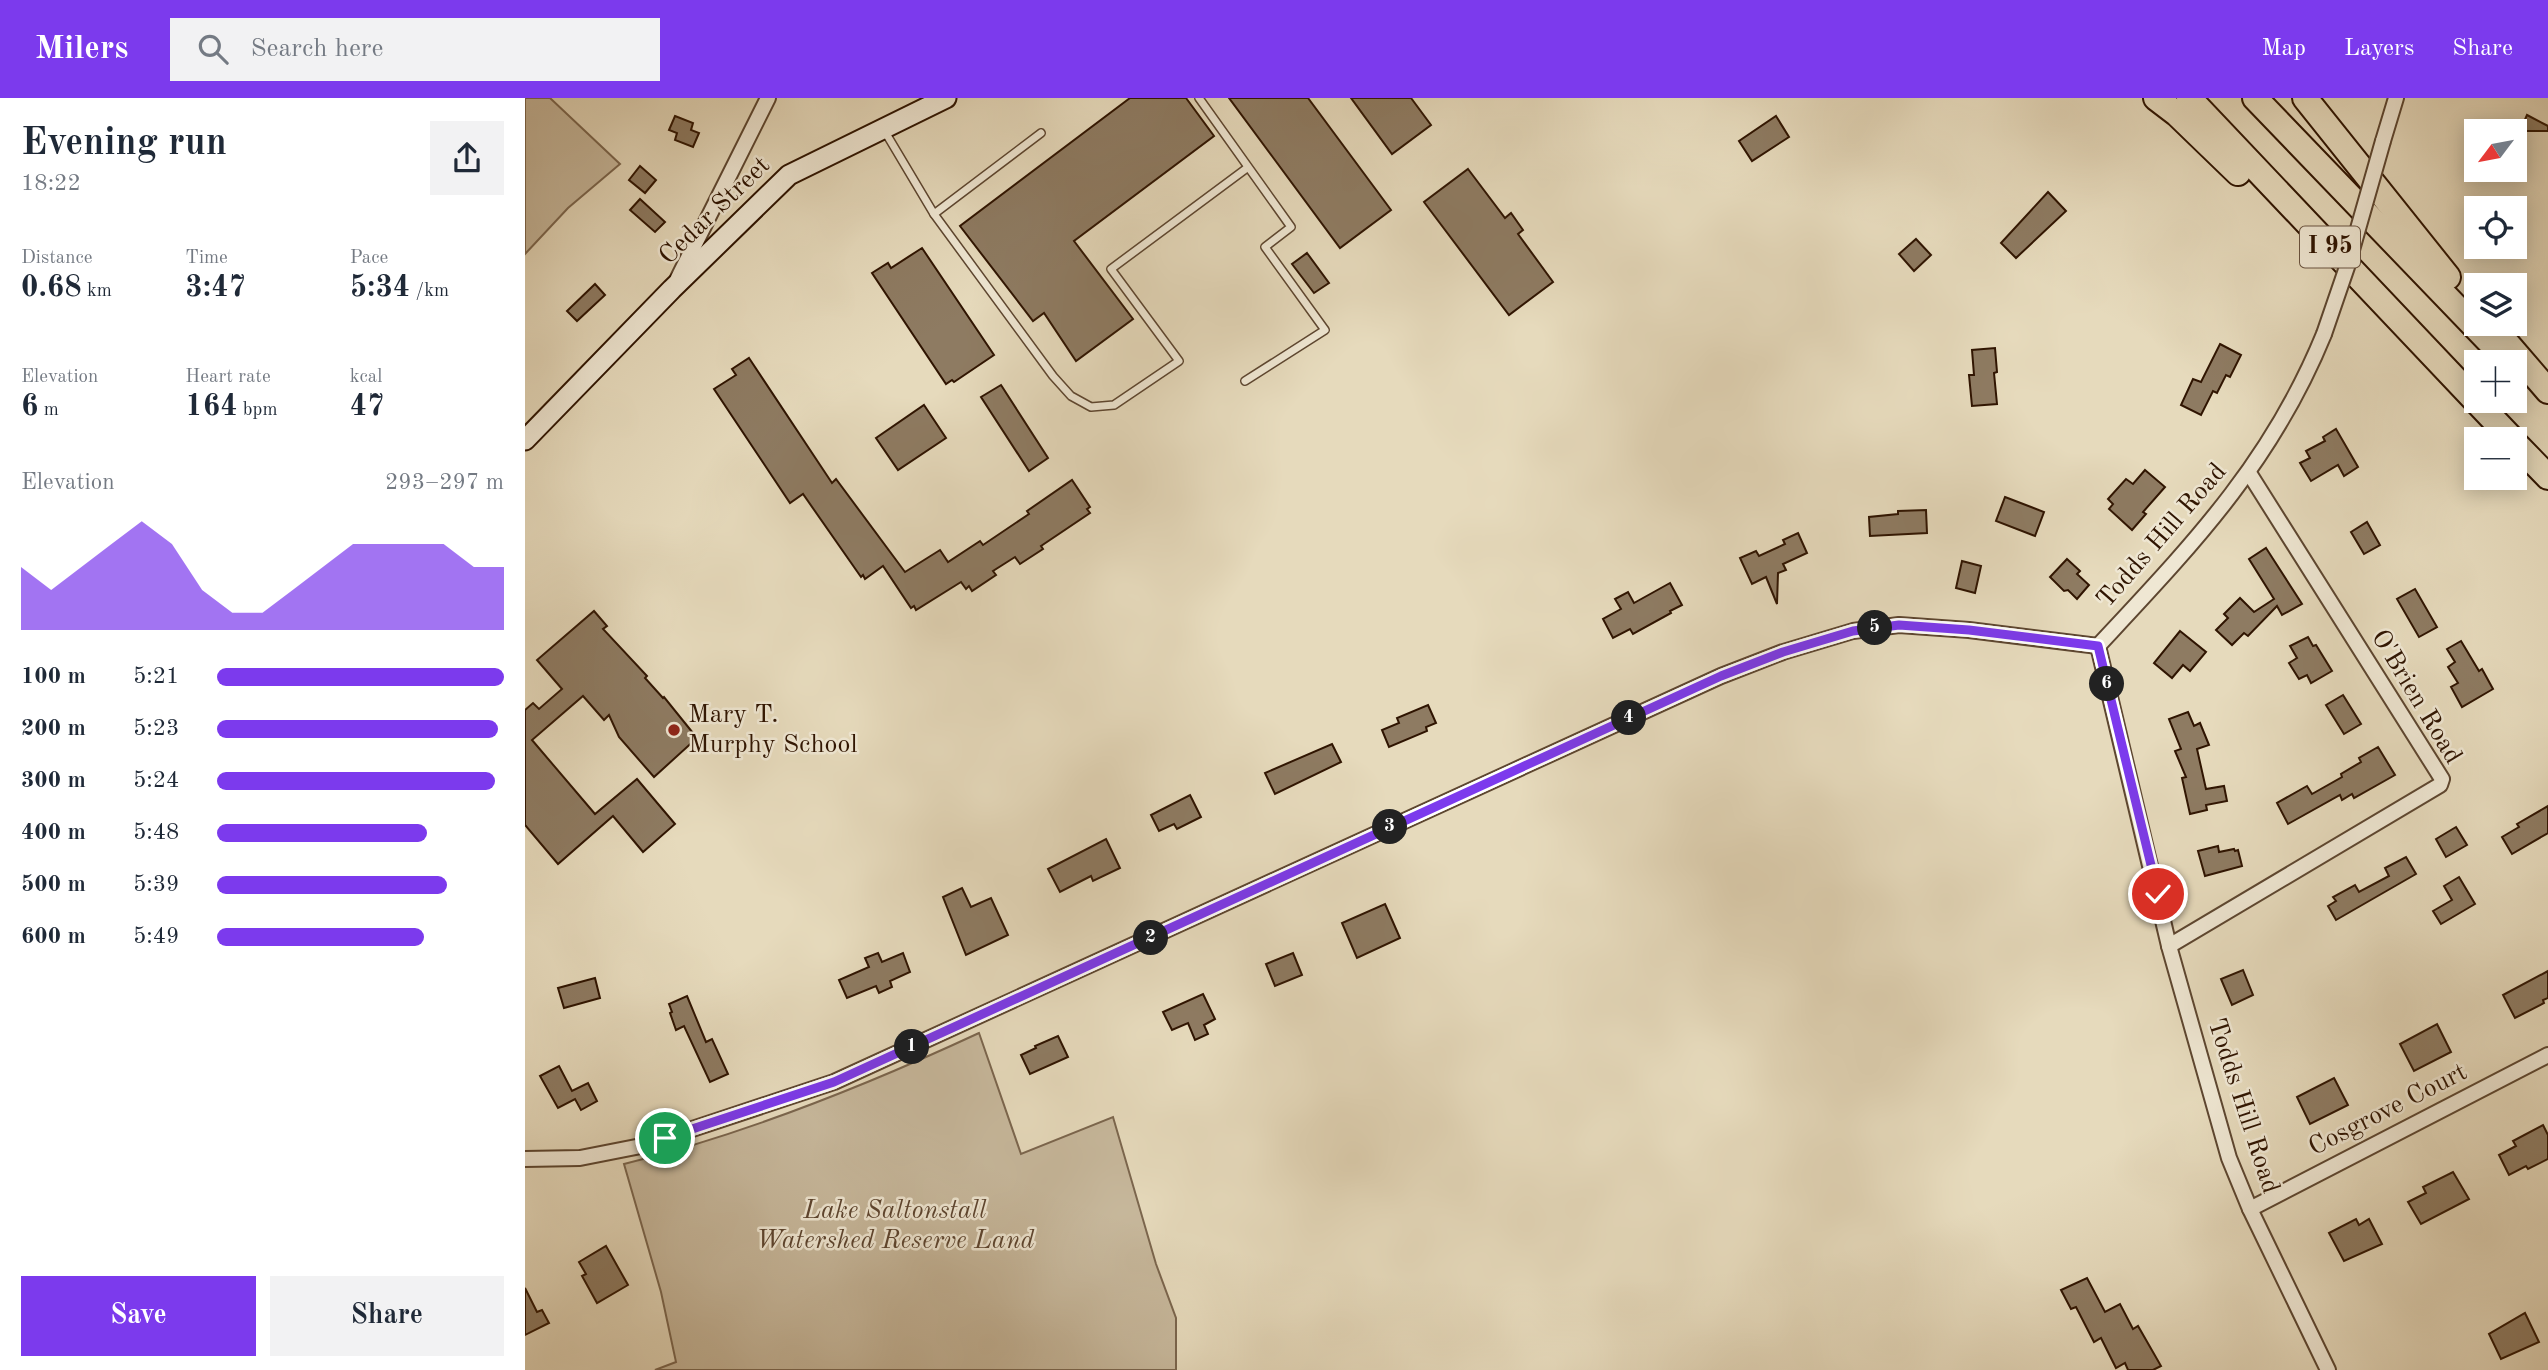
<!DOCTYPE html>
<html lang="en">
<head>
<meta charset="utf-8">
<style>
	:root { --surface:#fff; --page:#f2f2f3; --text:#1f2937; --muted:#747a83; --accent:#7c3aed }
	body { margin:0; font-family:"Old Standard TT",serif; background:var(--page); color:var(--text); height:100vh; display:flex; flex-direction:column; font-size:26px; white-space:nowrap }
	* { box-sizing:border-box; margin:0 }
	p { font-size:23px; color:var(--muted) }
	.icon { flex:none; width:38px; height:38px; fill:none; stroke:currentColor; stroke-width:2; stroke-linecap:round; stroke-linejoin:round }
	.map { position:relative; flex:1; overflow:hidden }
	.details { display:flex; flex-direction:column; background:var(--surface); width:525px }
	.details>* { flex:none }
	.needle { width:46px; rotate:238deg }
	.buttons { position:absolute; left:1939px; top:21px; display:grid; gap:14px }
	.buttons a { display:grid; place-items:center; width:63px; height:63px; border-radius:0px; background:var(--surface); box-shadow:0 4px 18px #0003; font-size:35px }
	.pin { position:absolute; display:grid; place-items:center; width:60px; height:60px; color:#fff; margin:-30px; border:4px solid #fff; border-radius:50%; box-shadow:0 2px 7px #0007 }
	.km { position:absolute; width:35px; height:35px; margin:-18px; border-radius:50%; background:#222; color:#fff; font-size:19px; line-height:35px; text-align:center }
	.round { display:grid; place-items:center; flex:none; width:74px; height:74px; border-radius:0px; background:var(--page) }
	.summary { display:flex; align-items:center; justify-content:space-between; height:119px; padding:0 21px }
	h1 { font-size:38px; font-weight:700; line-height:52px }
	.figures { display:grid; grid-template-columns:repeat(3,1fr); gap:10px; height:119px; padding:7px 21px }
	.figures div { display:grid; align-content:center }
	.figures b { font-size:30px; font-weight:700 }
	.figures small { font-size:19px; font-weight:400 }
	.figures p { font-size:19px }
	.chart { height:196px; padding:14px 21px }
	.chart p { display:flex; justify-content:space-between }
	.chart svg { width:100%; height:126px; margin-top:7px; fill:var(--accent); opacity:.7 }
	.button { display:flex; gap:14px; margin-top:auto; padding:14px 21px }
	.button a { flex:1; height:80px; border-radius:0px; background:var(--accent); color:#fff; font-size:28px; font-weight:700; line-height:80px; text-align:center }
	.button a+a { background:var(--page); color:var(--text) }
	ul { padding:0 21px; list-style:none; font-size:23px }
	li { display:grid; grid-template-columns:112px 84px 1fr; align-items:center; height:52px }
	li i { height:18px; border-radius:9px; background:var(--accent) }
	header { display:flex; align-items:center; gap:42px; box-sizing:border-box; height:98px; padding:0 35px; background:var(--accent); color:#fff }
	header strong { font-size:33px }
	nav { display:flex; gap:38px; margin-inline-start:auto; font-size:24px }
	.search { width:490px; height:63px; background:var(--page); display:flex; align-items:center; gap:18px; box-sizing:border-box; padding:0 24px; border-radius:0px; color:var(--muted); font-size:26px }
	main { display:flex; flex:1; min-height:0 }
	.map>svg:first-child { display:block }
	.green { fill:#c7b89c; stroke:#7b664e; stroke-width:2 }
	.building { fill:#8e7b62; stroke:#2f1401; stroke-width:2 }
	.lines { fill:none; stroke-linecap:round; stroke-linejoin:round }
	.service-casing { stroke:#5d4630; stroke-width:10 }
	.minor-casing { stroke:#5d4630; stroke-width:18 }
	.secondary-casing { stroke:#2f1401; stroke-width:23 }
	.motorway-casing { stroke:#2f1401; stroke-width:28 }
	.service { stroke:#efe7d3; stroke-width:7 }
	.minor { stroke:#efe7d3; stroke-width:14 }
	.secondary { stroke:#efe7d3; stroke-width:19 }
	.motorway { stroke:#e6dabc; stroke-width:24 }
	.minor-bridge-casing { stroke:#5d4630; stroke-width:18; stroke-linecap:butt }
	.minor-bridge { stroke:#efe7d3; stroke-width:14 }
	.route-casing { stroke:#fff; stroke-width:14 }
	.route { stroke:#7c3aed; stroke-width:9 }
	.poi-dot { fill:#8f2418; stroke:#efe7d3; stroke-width:2.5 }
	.labels { text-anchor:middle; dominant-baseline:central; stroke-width:5; stroke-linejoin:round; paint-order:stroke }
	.shield { fill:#efe7d3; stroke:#695340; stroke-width:2 }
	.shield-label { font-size:24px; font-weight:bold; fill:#2f1401 }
	.street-label { font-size:26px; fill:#2f1401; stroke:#efe7d3 }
	.poi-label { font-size:26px; fill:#2f1401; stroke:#efe7d3; text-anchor:start }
	.park-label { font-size:26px; font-style:italic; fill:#5d4530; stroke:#efe7d3 }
</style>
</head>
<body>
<header>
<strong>Milers</strong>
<div class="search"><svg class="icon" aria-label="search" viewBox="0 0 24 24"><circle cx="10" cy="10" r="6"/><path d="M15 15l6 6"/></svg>Search here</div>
<nav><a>Map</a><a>Layers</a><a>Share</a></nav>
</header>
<main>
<section class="details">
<div class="summary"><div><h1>Evening run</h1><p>18:22</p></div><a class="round"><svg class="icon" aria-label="share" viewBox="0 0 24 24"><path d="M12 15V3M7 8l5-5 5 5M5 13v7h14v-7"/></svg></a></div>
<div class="figures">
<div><p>Distance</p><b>0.68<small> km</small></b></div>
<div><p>Time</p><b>3:47</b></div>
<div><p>Pace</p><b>5:34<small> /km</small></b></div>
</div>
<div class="figures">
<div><p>Elevation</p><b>6<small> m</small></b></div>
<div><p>Heart rate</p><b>164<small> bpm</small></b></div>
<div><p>kcal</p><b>47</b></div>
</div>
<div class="chart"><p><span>Elevation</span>293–297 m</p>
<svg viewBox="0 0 160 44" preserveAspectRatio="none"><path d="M0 44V22L10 30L20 22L30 14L40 6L50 14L60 30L70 38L80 38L90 30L100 22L110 14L120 14L130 14L140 14L150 22L160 22V44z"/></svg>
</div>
<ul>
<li><b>100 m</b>5:21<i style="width:100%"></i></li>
<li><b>200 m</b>5:23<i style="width:98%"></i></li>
<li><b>300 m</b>5:24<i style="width:97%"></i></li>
<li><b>400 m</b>5:48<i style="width:73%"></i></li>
<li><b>500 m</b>5:39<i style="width:80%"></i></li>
<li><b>600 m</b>5:49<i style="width:72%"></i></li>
</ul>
<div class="button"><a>Save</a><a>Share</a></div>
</section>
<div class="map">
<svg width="2023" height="1272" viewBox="0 0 2023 1272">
	<rect width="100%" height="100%" fill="#e6dabc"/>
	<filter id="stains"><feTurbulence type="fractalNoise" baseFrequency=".00286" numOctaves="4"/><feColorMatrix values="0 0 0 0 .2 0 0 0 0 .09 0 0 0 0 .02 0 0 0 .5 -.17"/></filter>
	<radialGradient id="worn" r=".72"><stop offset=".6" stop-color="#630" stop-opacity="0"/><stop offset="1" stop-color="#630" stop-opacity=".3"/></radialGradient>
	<!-- green -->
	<g class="green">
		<polygon points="0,0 25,0 95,66 43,110 0,156"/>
		<path d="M454 935 496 1056 588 1019 631 1166 651 1220V1272H130L151 1264 136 1194 99 1066C221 1036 340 988 454 935Z"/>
	</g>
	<!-- building -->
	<g class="building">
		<polygon points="605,0 661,0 689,38 549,143 608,221 551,263 519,215 508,223 435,128"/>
		<polygon points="704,0 783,0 866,112 815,150"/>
		<polygon points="826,0 886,0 906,27 867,56"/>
		<polygon points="2002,17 2023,28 2023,33 1995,33"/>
		<polygon points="150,18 168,25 166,32 174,35 168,49 150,42 152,35 144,32"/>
		<polygon points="1251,18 1264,39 1227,63 1214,43"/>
		<polygon points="115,68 131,82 120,95 104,82"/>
		<polygon points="943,71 980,120 986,115 998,132 993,136 1028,184 984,217 899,104"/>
		<polygon points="1523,94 1541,113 1491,160 1476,145"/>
		<polygon points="115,101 140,124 130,134 105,112"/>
		<polygon points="1391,141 1406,157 1389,173 1374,156"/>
		<polygon points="397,150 469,257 429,284 427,282 421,286 347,175 363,165 366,170"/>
		<polygon points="782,155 804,185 789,195 767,166"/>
		<polygon points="70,186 80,197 52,223 42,213"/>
		<polygon points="1695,246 1716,257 1705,279 1701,277 1692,295 1688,293 1676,317 1656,307 1668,281 1676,284"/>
		<polygon points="1470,250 1472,274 1469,275 1472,306 1447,308 1444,277 1449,277 1447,252"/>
		<polygon points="224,260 307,385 311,381 380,474 415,452 423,464 455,443 458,447 504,416 502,413 547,382 565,409 562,411 565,415 516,448 518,451 495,466 490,459 468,473 471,477 447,493 444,488 441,491 436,484 391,512 389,508 386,510 358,468 340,481 338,477 336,479 278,396 265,405 189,291 211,277 207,271"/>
		<polygon points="476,287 523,360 504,373 456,299"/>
		<polygon points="399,307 421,340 373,372 351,340"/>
		<polygon points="1811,331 1833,369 1819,378 1813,367 1786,383 1775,365 1785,360 1781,353 1800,343 1798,339"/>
		<polygon points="1620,372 1640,389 1618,414 1621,416 1607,432 1584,411 1588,406 1583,401 1601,381 1608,386"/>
		<polygon points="1480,399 1519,414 1510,438 1471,423"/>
		<polygon points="1401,412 1402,435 1345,438 1344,419 1373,416 1373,413"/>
		<polygon points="1842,424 1855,447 1839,456 1826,434"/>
		<polygon points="1273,435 1282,455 1258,466 1261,472 1253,475 1252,506 1241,479 1227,486 1215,460 1231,453 1234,458 1260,446 1258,442"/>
		<polygon points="1741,450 1777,506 1757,517 1752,508 1723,538 1719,535 1707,547 1691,532 1703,520 1699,516 1715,500 1729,514 1749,501 1724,461"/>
		<polygon points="1542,461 1555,473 1552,476 1564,487 1552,501 1543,492 1539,493 1525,479"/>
		<polygon points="1437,463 1456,468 1450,495 1431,490"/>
		<polygon points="1145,485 1157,507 1145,513 1146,515 1108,536 1105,531 1088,540 1078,521 1096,511 1090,501 1103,494 1109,505"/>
		<polygon points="1890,491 1912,529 1894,539 1872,501"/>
		<polygon points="69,513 82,528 78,531 122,578 120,580 138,600 139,599 172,640 129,679 94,639 84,617 79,622 58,598 7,642 70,716 112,681 150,726 118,754 88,718 33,766 0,727 0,612 8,605 14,611 37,591 12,562"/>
		<polygon points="1655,533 1681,554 1665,573 1658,567 1647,580 1629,565"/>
		<polygon points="1783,539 1788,548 1791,547 1807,573 1786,585 1782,577 1774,581 1764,565 1772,560 1765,548"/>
		<polygon points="1936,543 1954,573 1957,571 1968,591 1937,609 1926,589 1933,585 1923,569 1930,564 1922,551"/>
		<polygon points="1818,597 1836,626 1819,636 1801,607"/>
		<polygon points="903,607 911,625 901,629 902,633 864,649 857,632 874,625 872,620"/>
		<polygon points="1663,614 1669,628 1675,625 1684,647 1672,651 1681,691 1699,688 1702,703 1681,707 1682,712 1665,716 1657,680 1661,679 1650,653 1656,651 1644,621"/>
		<polygon points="807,646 816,664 750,696 740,675"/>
		<polygon points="1853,649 1870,677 1829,700 1827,696 1817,702 1815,697 1763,726 1752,705 1782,688 1787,696 1817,679 1816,676 1836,664 1834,660"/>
		<polygon points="665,697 676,719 652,731 649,726 634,733 626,717"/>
		<polygon points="2023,708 2023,735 1987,756 1977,739 1994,729 1992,726"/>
		<polygon points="1931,729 1942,747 1921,759 1911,741"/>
		<polygon points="581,741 595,770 568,783 566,778 535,794 523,771"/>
		<polygon points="1693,748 1694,754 1709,751 1710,753 1713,752 1717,768 1680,778 1673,753"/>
		<polygon points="1881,759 1891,776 1811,822 1803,808 1811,803 1808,799 1830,787 1834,794 1864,778 1860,770"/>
		<polygon points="1934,779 1950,806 1916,826 1908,813 1927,802 1919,788"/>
		<polygon points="437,790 446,809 466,800 483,837 441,857 418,799"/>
		<polygon points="860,806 875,840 832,860 817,825"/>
		<polygon points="353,855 357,864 378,855 385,874 365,883 367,889 354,895 351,888 322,900 314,882 344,869 340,860"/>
		<polygon points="768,855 777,877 750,888 741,866"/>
		<polygon points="1718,872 1728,897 1707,907 1696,881"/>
		<polygon points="2023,873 2023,900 2018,902 2019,905 1990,920 1978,897"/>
		<polygon points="70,880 75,900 39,910 33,890"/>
		<polygon points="678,896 690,921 679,927 683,936 670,942 663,925 647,932 638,914"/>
		<polygon points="162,898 181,944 187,941 203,976 185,984 159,928 151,932 145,915 147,914 144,906"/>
		<polygon points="1912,926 1926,954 1889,973 1875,946"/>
		<polygon points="533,938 543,959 505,976 496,957 511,950 510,948"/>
		<polygon points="34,968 47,993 63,985 72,1003 56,1012 50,1001 33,1010 15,978"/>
		<polygon points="1809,980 1823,1007 1785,1026 1772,999"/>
		<polygon points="2018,1027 2023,1037 2023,1061 2003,1071 2001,1068 1984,1077 1974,1057 1991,1048 1988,1043"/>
		<polygon points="1928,1074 1944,1101 1896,1126 1883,1104 1901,1095 1898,1089"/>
		<polygon points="1831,1121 1834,1127 1844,1121 1857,1146 1819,1163 1804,1135"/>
		<polygon points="81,1148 103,1187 72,1205 57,1178 61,1176 54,1164"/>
		<polygon points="1562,1180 1580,1214 1595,1206 1608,1231 1613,1228 1636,1268 1628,1272 1603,1272 1600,1265 1591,1270 1576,1240 1569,1244 1551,1209 1546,1211 1536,1192"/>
		<polygon points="0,1190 12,1214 17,1212 24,1225 0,1237"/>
		<polygon points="2000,1215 2014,1244 1976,1261 1964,1236"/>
	</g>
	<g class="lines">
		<defs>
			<g id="service">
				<polyline points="674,0 766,129 740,149 800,232 720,283"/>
				<polyline points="359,32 409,116 528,278 546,298 566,309 589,307 654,263 586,171 722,70"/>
				<polyline points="409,116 516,35"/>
			</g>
			<g id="minor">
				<polyline points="1858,43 1871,0"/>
				<polyline points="153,180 243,0"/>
				<polyline points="1573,548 1644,848 1704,1060 1725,1111 1803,1272"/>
				<path d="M1573 548C1666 448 1746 366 1799 236"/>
				<polyline points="1644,848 1915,687 1917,681 1724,375"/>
				<polyline points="0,1061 55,1060 116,1048 309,984 1196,578 1258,554 1328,533 1374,527 1444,532 1573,548"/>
				<polyline points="1725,1111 2023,957"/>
			</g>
			<polyline id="secondary" points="0,342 147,191 264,77 421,0"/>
			<g id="motorway">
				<polyline points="1631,0 1652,16 1713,75"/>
				<polyline points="1664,0 1987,341"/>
				<polyline points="1730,0 1984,264"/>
				<polyline points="1780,0 1923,179"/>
				<polyline points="1980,243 2023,293"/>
				<polyline points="1990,345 2023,379"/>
			</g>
		</defs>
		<!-- service casing -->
		<use href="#service" class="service-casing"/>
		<!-- minor casing -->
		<use href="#minor" class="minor-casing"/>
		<!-- secondary casing -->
		<use href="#secondary" class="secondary-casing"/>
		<!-- motorway casing -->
		<use href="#motorway" class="motorway-casing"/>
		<!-- service -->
		<use href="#service" class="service"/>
		<!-- minor -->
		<use href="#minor" class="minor"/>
		<!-- secondary -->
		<use href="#secondary" class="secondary"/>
		<!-- motorway -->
		<use href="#motorway" class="motorway"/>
		<defs>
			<polyline id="minor-bridge" points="1799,236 1823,166 1858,43"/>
		</defs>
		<!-- minor-bridge casing -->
		<use href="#minor-bridge" class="minor-bridge-casing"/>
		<!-- minor-bridge -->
		<use href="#minor-bridge" class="minor-bridge"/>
	</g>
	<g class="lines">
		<defs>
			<polyline id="route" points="140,1040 309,984 1196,578 1258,554 1328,533 1374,527 1444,532 1573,548 1633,796"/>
		</defs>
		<!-- route casing -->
		<use href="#route" class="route-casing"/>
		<!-- route -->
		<use href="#route" class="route"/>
	</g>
	<!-- markers -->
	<circle class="poi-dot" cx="149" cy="632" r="7"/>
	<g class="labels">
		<!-- shield labels -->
		<rect class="shield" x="1775" y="128.5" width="60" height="41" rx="5"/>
		<g class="shield-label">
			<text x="1805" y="149">I 95</text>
		</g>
		<!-- street labels -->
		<g class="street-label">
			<text transform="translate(190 113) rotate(-44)">Cedar Street</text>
			<text transform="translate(1637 438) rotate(-49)">Todds Hill Road</text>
			<text transform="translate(1891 599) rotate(59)">O'Brien Road</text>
			<text transform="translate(1718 1008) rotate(72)">Todds Hill Road</text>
			<text transform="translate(1863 1012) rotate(-27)">Cosgrove Court</text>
		</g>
		<!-- poi labels -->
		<g class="poi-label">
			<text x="163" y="617">Mary T.<tspan x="163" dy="30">Murphy School</tspan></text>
		</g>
		<!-- park labels -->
		<g class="park-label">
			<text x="370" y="1113">Lake Saltonstall<tspan x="370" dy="30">Watershed Reserve Land</tspan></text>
		</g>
	</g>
	<rect width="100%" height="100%" filter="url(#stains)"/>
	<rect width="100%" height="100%" fill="url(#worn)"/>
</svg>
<div class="buttons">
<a><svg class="needle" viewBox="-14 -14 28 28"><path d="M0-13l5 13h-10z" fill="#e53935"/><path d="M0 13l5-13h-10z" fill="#747a83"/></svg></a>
<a><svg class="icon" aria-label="locate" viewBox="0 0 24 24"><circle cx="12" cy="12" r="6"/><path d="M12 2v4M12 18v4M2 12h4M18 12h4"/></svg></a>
<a><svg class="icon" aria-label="layers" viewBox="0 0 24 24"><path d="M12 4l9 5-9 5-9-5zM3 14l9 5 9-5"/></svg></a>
<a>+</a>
<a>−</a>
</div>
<div class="pin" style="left:140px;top:1040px;background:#1e9e55"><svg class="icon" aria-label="arrive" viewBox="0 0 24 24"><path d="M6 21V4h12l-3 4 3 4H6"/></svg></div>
<div class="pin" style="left:1633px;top:796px;background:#d93025"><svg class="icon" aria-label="check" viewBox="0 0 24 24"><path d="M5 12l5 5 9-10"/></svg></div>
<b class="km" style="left:387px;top:949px">1</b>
<b class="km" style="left:626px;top:840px">2</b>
<b class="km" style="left:865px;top:729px">3</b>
<b class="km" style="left:1104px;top:620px">4</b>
<b class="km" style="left:1350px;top:530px">5</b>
<b class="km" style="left:1582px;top:586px">6</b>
</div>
</main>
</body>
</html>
